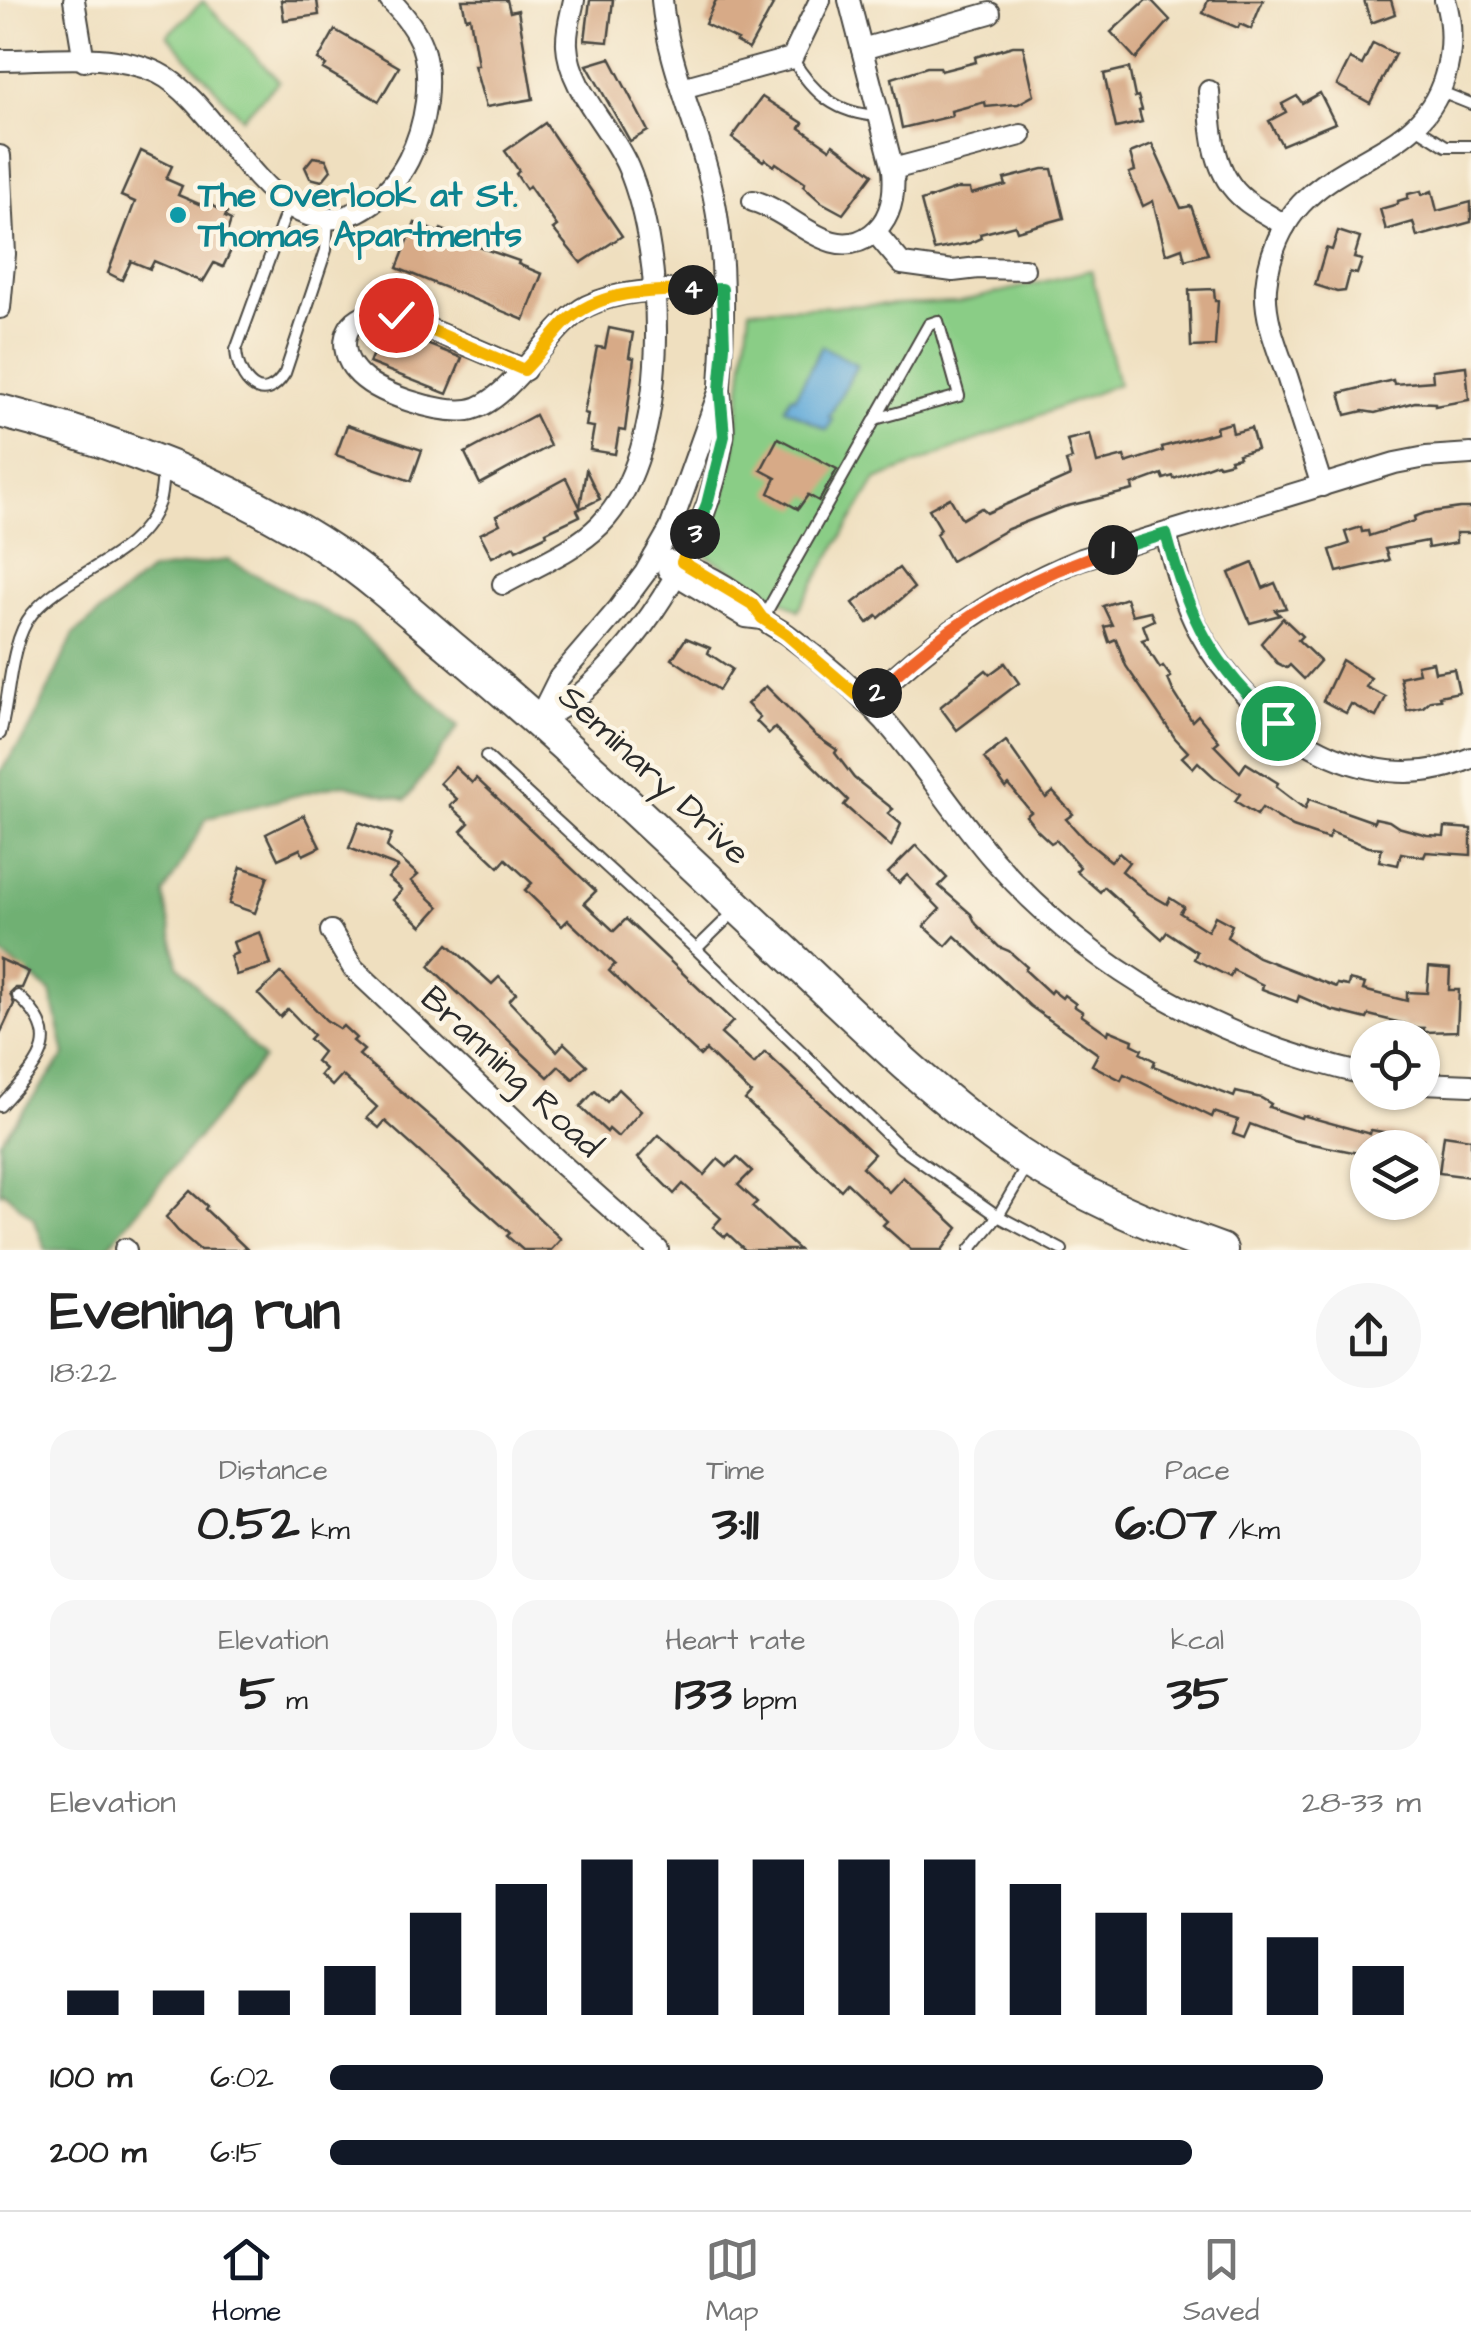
<!DOCTYPE html>
<html lang="en">
<head>
<meta charset="utf-8">
<style>
	:root { --surface:#fff; --page:#f6f6f6; --text:#222; --muted:#767676; --line:#e0e0e0; --accent:#111827 }
	body { margin:0; font-family:"Architects Daughter",sans-serif; background:var(--page); color:var(--text); height:100vh; display:flex; flex-direction:column; font-size:38px; white-space:nowrap }
	* { box-sizing:border-box; margin:0 }
	p { font-size:32px; color:var(--muted) }
	.icon { flex:none; width:55px; height:55px; fill:none; stroke:currentColor; stroke-width:2; stroke-linecap:round; stroke-linejoin:round }
	.map { position:relative; height:1250px; overflow:hidden }
	.side { display:flex; flex-direction:column; background:var(--surface); flex:1 }
	.side>* { flex:none }
	.controls { position:absolute; left:1350px; top:1020px; display:grid; gap:20px }
	.controls a { display:grid; place-items:center; width:90px; height:90px; border-radius:50%; background:var(--surface); box-shadow:0 2px 8px #0004; font-size:50px }
	.pin { position:absolute; display:grid; place-items:center; width:85px; height:85px; color:#fff; margin:-42px; border:5px solid #fff; border-radius:50%; box-shadow:0 2px 10px #0007 }
	.km { position:absolute; width:50px; height:50px; margin:-25px; border-radius:50%; background:#222; color:#fff; font-size:28px; line-height:50px; text-align:center }
	.round { display:grid; place-items:center; flex:none; width:105px; height:105px; border-radius:52px; background:var(--page) }
	.overview { display:flex; align-items:center; justify-content:space-between; height:170px; padding:0 50px }
	h1 { font-size:55px; font-weight:700; line-height:75px }
	.stats { display:grid; grid-template-columns:repeat(3,1fr); gap:15px; height:170px; padding:10px 50px }
	.stats div { display:grid; align-content:center; border-radius:25px; background:var(--page); text-align:center }
	.stats b { font-size:50px; font-weight:700 }
	.stats small { font-size:28px; font-weight:400 }
	.stats p { font-size:28px }
	.chart { height:280px; padding:20px 50px }
	.chart p { display:flex; justify-content:space-between }
	.chart svg { width:100%; height:180px; margin-top:10px; stroke:var(--accent); stroke-width:6 }
	ul { padding:0 50px; list-style:none; font-size:32px }
	li { display:grid; grid-template-columns:160px 120px 1fr; align-items:center; height:75px }
	li i { height:25px; border-radius:12px; background:var(--accent) }
	.tab-bar { display:flex; justify-content:space-around; align-items:center; height:140px; border-top:2px solid var(--line); background:var(--surface); font-size:28px; color:var(--muted) }
	.tab-bar a { display:grid; justify-items:center; gap:5px }
	.tab-bar .active { color:var(--accent) }
	.map>svg:first-child { display:block }
	.green { fill:#8acd86; stroke:#5a7c58; stroke-width:2.5 }
	.forest { fill:#6fb073; stroke:#4d6e4f; stroke-width:2.5 }
	.water { fill:#62aad9; stroke:#466a82; stroke-width:2.5 }
	.building { fill:#d7aa87 }
	.lines { fill:none; stroke-linecap:round; stroke-linejoin:round }
	.service-casing { stroke:#484641; stroke-width:14 }
	.minor-casing { stroke:#484641; stroke-width:24 }
	.primary-casing { stroke:#484641; stroke-width:36 }
	.service { stroke:#fff; stroke-width:10 }
	.minor { stroke:#fff; stroke-width:20 }
	.primary { stroke:#fff; stroke-width:32 }
	.split-1-casing { stroke:#fff; stroke-width:20 }
	.split-2-casing { stroke:#fff; stroke-width:20 }
	.split-3-casing { stroke:#fff; stroke-width:20 }
	.split-4-casing { stroke:#fff; stroke-width:20 }
	.split-5-casing { stroke:#fff; stroke-width:20 }
	.split-1 { stroke:#22a559; stroke-width:12 }
	.split-2 { stroke:#f0652b; stroke-width:12 }
	.split-3 { stroke:#f5b400; stroke-width:12 }
	.split-4 { stroke:#22a559; stroke-width:12 }
	.split-5 { stroke:#f5b400; stroke-width:12 }
	.culture-dot { fill:#0f9aa8; stroke:#fcf5e5; stroke-width:4 }
	.labels { text-anchor:middle; dominant-baseline:central; stroke-width:9; stroke-linejoin:round; paint-order:stroke }
	.culture-label { font-size:35px; font-weight:bold; fill:#0d838f; stroke:#fcf5e5; text-anchor:start }
	.street-label { font-size:35px; fill:#2b2b2b; stroke:#fcf5e5 }
</style>
</head>
<body>
<div class="map">
<svg width="1471" height="1250" viewBox="0 0 1471 1250">
	<rect width="100%" height="100%" fill="#fcf5e5"/>
	<filter id="ink" filterUnits="userSpaceOnUse"><feTurbulence type="fractalNoise" baseFrequency=".01" numOctaves="2"/><feDisplacementMap in="SourceGraphic" scale="20" xChannelSelector="R" yChannelSelector="G"/><feConvolveMatrix kernelMatrix="1 2 1 2 8 2 1 2 1" color-interpolation-filters="sRGB"/></filter>
	<filter id="wash" filterUnits="userSpaceOnUse"><feTurbulence type="fractalNoise" baseFrequency=".0048" numOctaves="4" result="noise"/><feDisplacementMap in="SourceGraphic" scale="40" xChannelSelector="R" yChannelSelector="G"/><feGaussianBlur stdDeviation="2.25" result="paint"/><feColorMatrix in="noise" values="0 0 0 0 0 0 0 0 0 0 0 0 0 0 0 0 0 1.4 0 .05"/><feComposite in="paint" operator="in"/></filter>
	<g filter="url(#wash)">
		<rect width="100%" height="100%" fill="#efdfbf"/>
		<!-- green -->
		<g class="green">
			<polygon points="203,1 279,81 242,118 167,35"/>
			<polygon points="1091,270 1118,384 876,480 798,610 699,551 720,506 733,457 750,309 960,302"/>
		</g>
		<!-- forest -->
		<polygon class="forest" points="228,560 355,628 459,726 406,800 341,784 207,818 164,894 178,965 263,1059 105,1250 46,1250 34,1219 3,1191 0,1193 0,1141 65,1055 51,992 0,953 0,772 30,729 74,634 150,571"/>
		<!-- water -->
		<polygon class="water" points="822,346 857,365 829,417 833,419 827,430 785,408 791,396 795,397"/>
		<g id="blocks">
			<!-- building -->
			<g class="building">
				<polygon points="281,0 317,0 319,15 284,20"/>
				<polygon points="462,0 507,0 510,12 518,10 533,99 486,107 474,65 478,65 470,17 466,18"/>
				<polygon points="590,0 613,0 608,42 585,40"/>
				<polygon points="716,0 763,0 773,5 749,49 736,42 738,40 705,24"/>
				<polygon points="1146,0 1151,0 1170,20 1136,59 1111,32"/>
				<polygon points="1208,0 1263,0 1251,29 1240,24 1238,28 1203,13"/>
				<polygon points="1364,0 1391,0 1395,14 1371,23"/>
				<polygon points="335,30 399,67 379,101 323,69 326,65 318,60"/>
				<polygon points="1373,43 1395,54 1370,103 1337,85 1350,59 1362,65"/>
				<polygon points="1013,46 1023,46 1034,95 1018,104 986,107 985,102 951,111 952,116 902,128 892,78 927,67 940,67 941,71 976,62 975,57"/>
				<polygon points="610,58 648,131 630,141 587,65"/>
				<polygon points="1129,68 1135,97 1138,96 1142,110 1139,111 1142,122 1116,128 1104,74"/>
				<polygon points="1320,93 1335,123 1282,145 1269,121 1286,112 1282,104 1297,96 1302,103"/>
				<polygon points="762,97 803,123 800,128 830,149 833,144 873,174 843,214 821,202 803,186 805,183 776,163 774,166 765,159 763,161 732,138"/>
				<polygon points="545,123 622,236 581,263 553,229 557,226 529,186 526,189 516,174 519,171 505,151"/>
				<polygon points="1152,144 1181,208 1191,206 1208,254 1185,260 1182,248 1166,254 1153,201 1143,206 1129,173 1135,171 1130,153"/>
				<polygon points="141,151 172,166 166,179 182,186 178,195 206,207 207,203 227,213 225,217 231,220 224,242 233,246 223,267 214,263 203,282 154,261 150,269 131,261 122,280 108,273 135,202 121,196"/>
				<polygon points="313,157 326,159 331,170 322,181 310,178 305,167"/>
				<polygon points="1043,169 1052,169 1064,218 1017,231 1015,225 980,234 981,238 970,243 934,250 921,201 956,189 970,189 971,194 1006,185 1004,179"/>
				<polygon points="1421,191 1422,195 1432,191 1437,211 1471,202 1471,222 1417,237 1413,222 1386,230 1380,209 1398,204 1398,201 1408,198 1408,194"/>
				<polygon points="415,223 439,233 441,229 457,236 456,239 519,261 518,264 542,274 524,320 397,268"/>
				<polygon points="1338,231 1360,238 1354,258 1362,260 1357,274 1350,272 1345,291 1337,292 1315,285 1326,248 1332,250"/>
				<polygon points="1214,289 1215,301 1218,301 1215,346 1191,347 1189,290"/>
				<polygon points="384,327 462,358 447,394 369,363"/>
				<polygon points="609,328 633,333 629,357 634,358 625,431 619,430 615,454 590,450 594,427 586,426 588,414 584,413 597,347 605,348"/>
				<polygon points="1466,366 1469,400 1435,406 1435,403 1415,402 1375,413 1363,411 1346,415 1340,393 1393,380 1394,384 1433,381 1432,370"/>
				<polygon points="535,415 550,446 480,484 465,453"/>
				<polygon points="1231,423 1233,433 1251,428 1257,449 1238,454 1239,457 1230,459 1231,462 1219,465 1217,463 1174,479 1173,476 1164,479 1162,474 1132,485 1133,490 1064,507 1008,529 951,561 936,534 941,529 929,509 950,498 962,519 981,508 987,513 1070,476 1066,461 1072,459 1067,440 1090,434 1097,463 1124,456 1126,463 1163,451 1162,447 1217,432 1216,427"/>
				<polygon points="347,425 422,450 411,481 336,455"/>
				<polygon points="778,438 837,469 819,501 808,495 798,509 769,493 776,478 761,470"/>
				<polygon points="586,470 600,499 577,510 580,516 546,532 547,535 516,550 514,546 492,557 480,534 500,524 496,516 566,478 580,507"/>
				<polygon points="1460,508 1471,508 1471,533 1456,533 1456,543 1428,548 1427,541 1385,549 1389,560 1337,572 1330,550 1349,544 1345,532 1361,527 1362,532 1368,531 1369,536 1415,521 1414,517 1425,513"/>
				<polygon points="1253,563 1263,588 1275,583 1286,608 1275,610 1280,615 1250,623 1229,573"/>
				<polygon points="899,568 914,588 879,618 877,616 868,623 853,603"/>
				<polygon points="1126,598 1132,615 1150,611 1154,620 1143,625 1148,638 1142,640 1160,668 1163,666 1171,677 1168,679 1173,691 1192,721 1198,715 1219,741 1214,745 1240,772 1246,763 1278,783 1276,787 1305,809 1309,799 1374,822 1375,818 1389,821 1398,827 1427,835 1444,836 1445,827 1471,829 1471,855 1426,852 1424,857 1401,853 1398,865 1379,861 1382,848 1369,847 1331,832 1328,839 1293,827 1262,808 1257,815 1235,801 1240,794 1214,777 1198,762 1193,768 1182,757 1188,752 1175,738 1126,666 1116,639 1109,642 1104,627 1112,625 1103,606"/>
				<polygon points="1283,618 1302,636 1298,640 1320,661 1304,679 1290,665 1287,668 1277,663 1261,643"/>
				<polygon points="686,638 710,648 708,653 732,669 719,690 672,659"/>
				<polygon points="1342,660 1371,678 1366,687 1386,697 1376,717 1351,704 1346,713 1323,701"/>
				<polygon points="1433,662 1435,672 1454,669 1459,692 1439,696 1440,699 1431,700 1423,707 1407,711 1400,677 1419,673 1417,665"/>
				<polygon points="1005,663 1019,683 957,730 940,707 986,670 990,674"/>
				<polygon points="766,686 815,735 837,750 835,753 854,778 893,809 888,813 901,824 891,847 844,805 848,800 775,728 769,734 756,721 760,717 747,704"/>
				<polygon points="1006,741 1046,798 1053,792 1073,814 1066,819 1085,840 1111,861 1119,853 1129,862 1122,871 1148,893 1167,904 1170,898 1184,907 1180,913 1208,931 1215,916 1232,925 1227,937 1258,957 1336,987 1337,984 1348,986 1349,980 1365,984 1363,990 1407,1001 1407,992 1427,993 1429,967 1450,969 1449,990 1459,990 1457,1031 1424,1032 1424,1028 1405,1027 1405,1024 1369,1015 1367,1019 1331,1010 1299,996 1297,1002 1262,989 1263,985 1233,970 1230,977 1194,959 1197,952 1167,932 1162,939 1104,887 1100,892 1076,871 1080,867 1056,840 1051,843 1037,830 1026,816 1031,812 1009,785 1006,788 984,758"/>
				<polygon points="455,767 472,783 476,778 596,891 584,903 614,931 626,919 733,1021 721,1034 754,1064 765,1052 874,1154 862,1167 889,1192 903,1177 958,1228 942,1250 911,1250 883,1225 887,1221 847,1183 841,1190 745,1100 751,1093 728,1071 706,1050 700,1056 609,971 615,964 568,920 562,926 525,890 532,883 506,859 499,867 461,831 469,823 450,806 457,799 440,783"/>
				<polygon points="304,815 320,847 303,855 300,849 278,859 266,834"/>
				<polygon points="359,822 392,834 387,847 418,875 411,881 439,907 422,926 393,900 402,890 388,878 398,867 349,848"/>
				<polygon points="916,845 947,878 939,886 971,914 976,924 999,947 1009,951 1027,967 1025,970 1050,993 1052,990 1062,998 1064,995 1076,1004 1074,1006 1083,1012 1081,1015 1108,1034 1109,1030 1133,1040 1132,1044 1142,1049 1140,1053 1155,1061 1153,1066 1234,1097 1236,1092 1261,1098 1271,1104 1269,1107 1301,1118 1302,1115 1370,1134 1371,1130 1423,1139 1423,1148 1368,1148 1368,1155 1293,1140 1250,1124 1244,1138 1233,1134 1238,1120 1214,1112 1212,1117 1124,1074 1121,1080 1092,1065 1098,1054 1030,1006 955,936 946,946 924,926 940,909 907,875 899,883 888,873"/>
				<polygon points="241,867 268,876 255,913 229,904"/>
				<polygon points="260,932 271,965 236,975 230,956 237,953 233,942"/>
				<polygon points="448,944 492,984 499,977 516,993 509,1001 557,1051 564,1043 587,1065 573,1079 559,1066 548,1077 429,966"/>
				<polygon points="0,959 29,972 22,988 15,988 10,993 14,1004 0,1034"/>
				<polygon points="281,973 326,1020 340,1029 343,1026 356,1038 353,1041 364,1050 359,1055 457,1140 561,1239 551,1250 523,1250 507,1236 510,1233 385,1121 379,1128 367,1118 377,1107 342,1075 332,1086 320,1075 325,1069 316,1061 323,1052 309,1039 313,1035 288,1009 280,1017 258,994"/>
				<polygon points="618,1089 641,1111 618,1137 609,1129 607,1132 580,1107 595,1091 607,1102"/>
				<polygon points="659,1135 704,1175 718,1159 727,1167 737,1157 752,1171 738,1185 757,1202 752,1207 799,1250 745,1250 728,1234 725,1237 713,1227 721,1218 683,1184 674,1194 638,1158"/>
				<polygon points="1444,1135 1471,1139 1471,1177 1439,1173"/>
				<polygon points="190,1191 207,1206 205,1209 248,1250 200,1250 178,1231 166,1217"/>
			</g>
		</g>
	</g>
	<g filter="url(#ink)">
		<use href="#blocks" fill-opacity="0" stroke="#484641" stroke-width="2.5"/>
		<g class="lines">
			<defs>
				<g id="service">
					<path d="M792 58C813 94 837 114 879 116"/>
					<polyline points="1441,92 1471,104"/>
					<polyline points="1416,127 1446,146 1471,146"/>
					<path d="M288 207 236 350C238 380 263 409 285 373L326 250 328 218"/>
					<polyline points="763,618 929,324 938,321 959,396 875,419"/>
					<path d="M0 734C10 699 9 642 32 614 67 571 139 560 159 502 162 492 162 480 163 471"/>
					<polyline points="486,756 696,949"/>
					<polyline points="734,912 696,949 901,1148 998,1216 1062,1250"/>
					<path d="M0 1106C35 1066 69 1041 18 996"/>
					<polyline points="970,1250 998,1216 1027,1166"/>
				</g>
				<g id="minor">
					<polyline points="74,0 84,61"/>
					<polyline points="862,49 990,13"/>
					<path d="M0 60C50 60 112 51 158 73 226 106 277 266 369 205 403 183 421 141 426 102 431 56 422 33 390 0"/>
					<polyline points="682,88 792,58 820,0"/>
					<path d="M1209 91C1211 129 1212 174 1245 200 1257 210 1272 216 1285 226"/>
					<polyline points="0,156 5,254 0,308"/>
					<polyline points="893,169 1021,135"/>
					<path d="M753 201C793 211 831 265 872 234 892 219 895 192 893 169L849 0"/>
					<polyline points="875,232 902,264 953,271 978,268 1024,269"/>
					<path d="M525 370 396 315C389 315 379 312 373 313 343 318 337 350 356 371 375 394 440 414 468 410 510 404 550 325 587 306 628 286 677 291 722 289"/>
					<path d="M1322 486C1310 449 1299 413 1287 376 1277 348 1264 318 1266 287 1269 257 1280 227 1301 204 1351 151 1429 150 1447 68 1452 45 1452 22 1445 0"/>
					<path d="M1166 535C1175 567 1182 599 1198 629 1247 722 1364 806 1471 758"/>
					<path d="M654 557C689 564 720 580 749 602 755 607 758 614 763 619 771 626 781 630 789 636 823 661 856 690 885 721 924 765 955 815 993 859 1092 972 1222 1042 1368 1075"/>
					<polyline points="668,570 746,617 762,619"/>
					<path d="M503 584C535 566 574 551 600 525 673 451 666 256 628 167 611 127 569 90 567 45 566 30 571 15 574 0"/>
					<path d="M866 703C931 640 998 593 1081 559L1395 463 1426 457 1471 454"/>
					<path d="M537 722C550 714 565 707 576 698 651 634 709 536 723 439 726 422 719 404 720 386 724 324 726 259 714 198 701 131 668 68 662 0"/>
					<polyline points="537,722 559,678 619,608 645,573 670,529 719,392"/>
					<polyline points="331,931 353,968 558,1161 658,1250"/>
					<polyline points="1422,1083 1471,1085"/>
					<polyline points="125,1249 126,1250"/>
				</g>
				<path id="primary" d="M0 411C116 441 232 485 332 551 374 579 412 614 450 646 568 744 678 851 790 956 863 1025 934 1096 1017 1153 1081 1196 1149 1224 1221 1250"/>
			</defs>
			<!-- service casing -->
			<use href="#service" class="service-casing"/>
			<!-- minor casing -->
			<use href="#minor" class="minor-casing"/>
			<!-- primary casing -->
			<use href="#primary" class="primary-casing"/>
			<!-- service -->
			<use href="#service" class="service"/>
			<!-- minor -->
			<use href="#minor" class="minor"/>
			<!-- primary -->
			<use href="#primary" class="primary"/>
		</g>
	</g>
	<g class="lines" filter="url(#ink)">
		<defs>
			<path id="split-1" d="M1113 550 1166 534C1188 616 1212 667 1278 723"/>
			<path id="split-2" d="M877 693C944 627 1022 577 1113 550"/>
			<polyline id="split-3" points="695,534 682,562 752,604 762,618 786,634 866,703 877,693"/>
			<polyline id="split-4" points="693,290 722,289 724,346 720,390 724,436 707,504 695,534"/>
			<path id="split-5" d="M396 315 524 370C540 355 551 336 566 322 601 289 648 292 693 290"/>
		</defs>
		<!-- split-1 casing -->
		<use href="#split-1" class="split-1-casing"/>
		<!-- split-2 casing -->
		<use href="#split-2" class="split-2-casing"/>
		<!-- split-3 casing -->
		<use href="#split-3" class="split-3-casing"/>
		<!-- split-4 casing -->
		<use href="#split-4" class="split-4-casing"/>
		<!-- split-5 casing -->
		<use href="#split-5" class="split-5-casing"/>
		<!-- split-1 -->
		<use href="#split-1" class="split-1"/>
		<!-- split-2 -->
		<use href="#split-2" class="split-2"/>
		<!-- split-3 -->
		<use href="#split-3" class="split-3"/>
		<!-- split-4 -->
		<use href="#split-4" class="split-4"/>
		<!-- split-5 -->
		<use href="#split-5" class="split-5"/>
	</g>
	<!-- markers -->
	<circle class="culture-dot" cx="178" cy="215" r="10"/>
	<g class="labels">
		<!-- culture labels -->
		<g class="culture-label">
			<text x="198" y="195">The Overlook at St.<tspan x="198" dy="40">Thomas Apartments</tspan></text>
		</g>
		<!-- street labels -->
		<g class="street-label">
			<text transform="translate(654 775) rotate(43)">Seminary Drive</text>
			<text transform="translate(511 1072) rotate(43)">Branning Road</text>
		</g>
	</g>
</svg>
<div class="controls">
<a><svg class="icon" aria-label="locate" viewBox="0 0 24 24"><circle cx="12" cy="12" r="6"/><path d="M12 2v4M12 18v4M2 12h4M18 12h4"/></svg></a>
<a><svg class="icon" aria-label="layers" viewBox="0 0 24 24"><path d="M12 4l9 5-9 5-9-5zM3 14l9 5 9-5"/></svg></a>
</div>
<div class="pin" style="left:1278px;top:723px;background:#1e9e55"><svg class="icon" aria-label="arrive" viewBox="0 0 24 24"><path d="M6 21V4h12l-3 4 3 4H6"/></svg></div>
<div class="pin" style="left:396px;top:315px;background:#d93025"><svg class="icon" aria-label="check" viewBox="0 0 24 24"><path d="M5 12l5 5 9-10"/></svg></div>
<b class="km" style="left:1113px;top:550px">1</b>
<b class="km" style="left:877px;top:693px">2</b>
<b class="km" style="left:695px;top:534px">3</b>
<b class="km" style="left:693px;top:290px">4</b>
</div>
<section class="side">
<div class="overview"><div><h1>Evening run</h1><p>18:22</p></div><a class="round"><svg class="icon" aria-label="share" viewBox="0 0 24 24"><path d="M12 15V3M7 8l5-5 5 5M5 13v7h14v-7"/></svg></a></div>
<div class="stats">
<div><p>Distance</p><b>0.52<small> km</small></b></div>
<div><p>Time</p><b>3:11</b></div>
<div><p>Pace</p><b>6:07<small> /km</small></b></div>
</div>
<div class="stats">
<div><p>Elevation</p><b>5<small> m</small></b></div>
<div><p>Heart rate</p><b>133<small> bpm</small></b></div>
<div><p>kcal</p><b>35</b></div>
</div>
<div class="chart"><p><span>Elevation</span>28–33 m</p>
<svg viewBox="0 0 160 44" preserveAspectRatio="none"><path d="M5 44V38M15 44V38M25 44V38M35 44V32M45 44V19M55 44V12M65 44V6M75 44V6M85 44V6M95 44V6M105 44V6M115 44V12M125 44V19M135 44V19M145 44V25M155 44V32"/></svg>
</div>
<ul>
<li><b>100 m</b>6:02<i style="width:91%"></i></li>
<li><b>200 m</b>6:15<i style="width:79%"></i></li>
</ul>
</section>
<nav class="tab-bar">
<a class="active"><svg class="icon" aria-label="home" viewBox="0 0 24 24"><path d="M3 11l9-7 9 7M6 9v11h12V9"/></svg>Home</a>
<a><svg class="icon" aria-label="map" viewBox="0 0 24 24"><path d="M3 6l6-2 6 2 6-2v14l-6 2-6-2-6 2zM9 4v14M15 6v14"/></svg>Map</a>
<a><svg class="icon" aria-label="saved" viewBox="0 0 24 24"><path d="M7 4h10v16l-5-4-5 4z"/></svg>Saved</a>
</nav>
</body>
</html>
